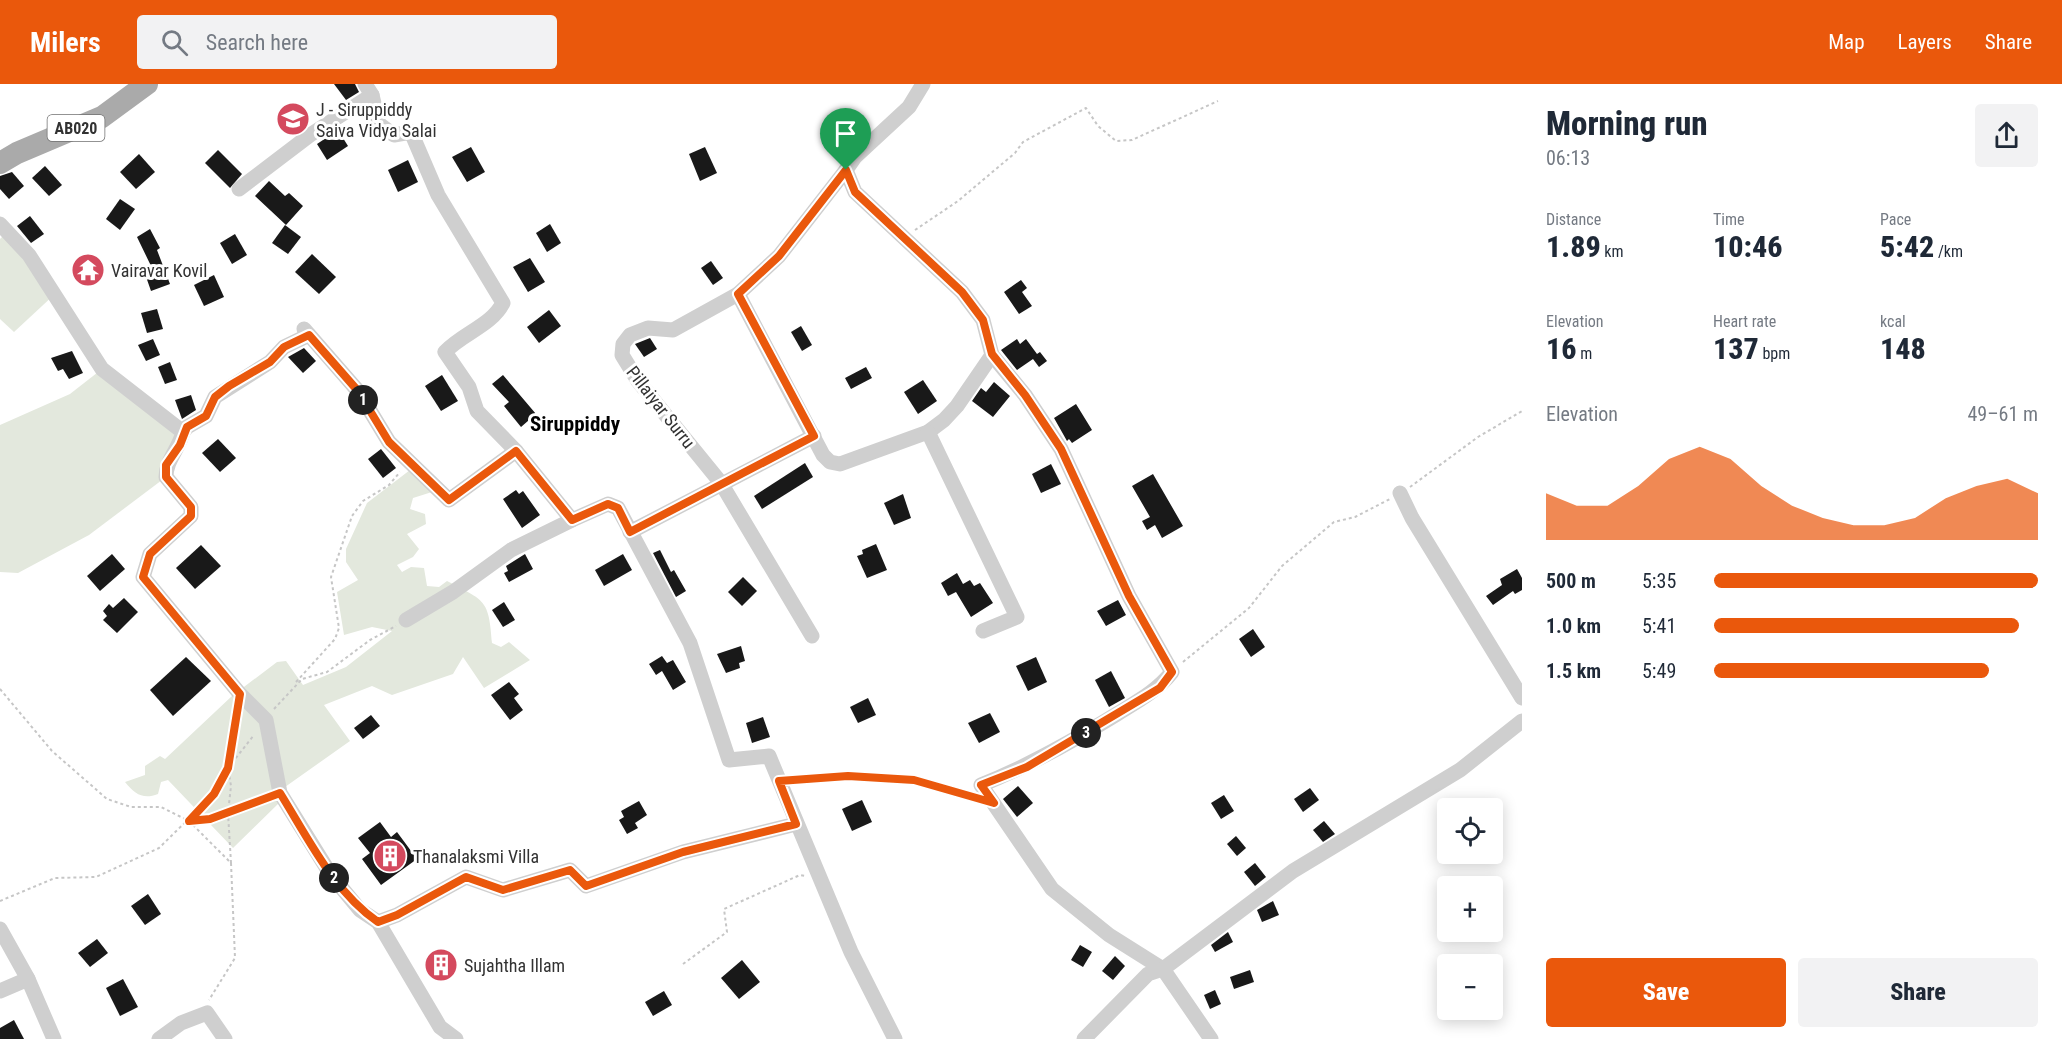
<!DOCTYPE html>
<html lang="en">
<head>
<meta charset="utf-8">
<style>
	:root { --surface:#fff; --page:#f2f2f3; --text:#1f2937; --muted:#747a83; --accent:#ea580c }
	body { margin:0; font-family:"Roboto Condensed",sans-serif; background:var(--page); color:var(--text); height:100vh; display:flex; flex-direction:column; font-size:22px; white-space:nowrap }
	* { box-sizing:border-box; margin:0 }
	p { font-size:20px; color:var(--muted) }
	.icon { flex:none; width:33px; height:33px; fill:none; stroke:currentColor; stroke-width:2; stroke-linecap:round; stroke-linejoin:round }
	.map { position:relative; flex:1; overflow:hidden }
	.drawer { display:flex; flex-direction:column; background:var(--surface); width:540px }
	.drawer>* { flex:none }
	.controls { position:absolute; left:1437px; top:714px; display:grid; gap:12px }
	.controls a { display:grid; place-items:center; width:66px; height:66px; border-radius:6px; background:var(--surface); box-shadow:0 3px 15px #0003; font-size:30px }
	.pin { position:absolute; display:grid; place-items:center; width:51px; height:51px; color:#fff; margin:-62px -26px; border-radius:50% 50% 50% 0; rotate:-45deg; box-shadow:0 0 6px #0007 }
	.pin .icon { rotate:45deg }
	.km { position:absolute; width:30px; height:30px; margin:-15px; border-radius:50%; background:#222; color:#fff; font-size:16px; line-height:30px; text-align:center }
	.round { display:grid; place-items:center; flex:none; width:63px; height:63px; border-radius:6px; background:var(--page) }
	.head { display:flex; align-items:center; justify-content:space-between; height:102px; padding:0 24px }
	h1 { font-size:33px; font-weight:800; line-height:45px }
	.metrics { display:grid; grid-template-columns:repeat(3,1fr); gap:9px; height:102px; padding:6px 24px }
	.metrics div { display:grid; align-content:center }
	.metrics b { font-size:30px; font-weight:800 }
	.metrics small { font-size:16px; font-weight:400 }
	.metrics p { font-size:16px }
	.chart { height:168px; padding:12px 24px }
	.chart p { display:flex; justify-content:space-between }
	.chart svg { width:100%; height:108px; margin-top:6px; fill:var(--accent); opacity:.7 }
	.cta { display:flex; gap:12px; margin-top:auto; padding:12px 24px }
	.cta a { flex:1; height:69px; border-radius:6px; background:var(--accent); color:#fff; font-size:24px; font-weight:800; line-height:69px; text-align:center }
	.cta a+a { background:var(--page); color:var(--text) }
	ul { padding:0 24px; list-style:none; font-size:20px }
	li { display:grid; grid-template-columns:96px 72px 1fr; align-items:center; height:45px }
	li i { height:15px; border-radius:8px; background:var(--accent) }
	header { display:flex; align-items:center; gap:36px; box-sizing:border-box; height:84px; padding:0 30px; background:var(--accent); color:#fff }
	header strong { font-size:28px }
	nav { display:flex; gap:33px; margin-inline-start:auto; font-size:21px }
	.search { width:420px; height:54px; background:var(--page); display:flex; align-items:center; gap:15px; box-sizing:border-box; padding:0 21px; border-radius:6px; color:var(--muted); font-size:22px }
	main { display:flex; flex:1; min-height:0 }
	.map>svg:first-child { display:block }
	.green { fill:#e3e8dd }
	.building { fill:#191919 }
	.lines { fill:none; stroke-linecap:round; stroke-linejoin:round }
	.path { stroke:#c6c6c6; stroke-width:2; stroke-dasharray:3 3; stroke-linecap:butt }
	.street { stroke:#cfcfcf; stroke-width:15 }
	.primary { stroke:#aaa; stroke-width:22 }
	.route-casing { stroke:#fff; stroke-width:12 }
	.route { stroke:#ea580c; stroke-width:8 }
	.labels { text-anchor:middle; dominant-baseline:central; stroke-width:6; stroke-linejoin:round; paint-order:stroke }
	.shield { fill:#fff; stroke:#707070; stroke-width:1.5 }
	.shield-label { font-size:16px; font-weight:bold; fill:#323232 }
	.poi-label { font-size:18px; fill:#323232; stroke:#fff; text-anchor:start }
	.street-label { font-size:18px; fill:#323232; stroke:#fff }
	.quarter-label { font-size:21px; font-weight:bold; fill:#000; stroke:#fff }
</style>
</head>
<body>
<header>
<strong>Milers</strong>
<div class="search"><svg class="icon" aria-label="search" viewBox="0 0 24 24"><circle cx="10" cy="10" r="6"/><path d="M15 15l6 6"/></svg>Search here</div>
<nav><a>Map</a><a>Layers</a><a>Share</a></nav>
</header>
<main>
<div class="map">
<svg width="1522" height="955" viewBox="0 0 1522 955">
	<rect width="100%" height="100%" fill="#fff"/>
	<!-- green -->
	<g class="green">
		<polygon points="7,148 56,209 14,248 0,235 0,155"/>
		<polygon points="102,285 183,348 166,393 89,451 18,489 0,488 0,341 70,310"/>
		<path d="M410 386 432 408 413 414 410 425 425 430 426 440 407 450 419 465 413 473 397 481 402 488 411 483 424 484 427 502 439 503 447 497C485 517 489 515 492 559L501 563 509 558 530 576 484 604 463 573 453 590 392 611 372 602 324 621 350 657 285 703 279 719 233 764 168 696 161 698 158 710C143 716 135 710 125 698L145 691V682L160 672 165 675 232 612 277 578 286 577 303 601 346 583 392 547 372 543 344 551 337 508 358 496 346 478V465L367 419Z"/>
	</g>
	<!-- building -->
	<g class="building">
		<polygon points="334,0 355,0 359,8 346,16"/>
		<polygon points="338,46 348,62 327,76 317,60"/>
		<polygon points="471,63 485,88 467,98 452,73"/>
		<polygon points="705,63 717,89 700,97 689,70"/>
		<polygon points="218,66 242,90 230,104 205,79"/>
		<polygon points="139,70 155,88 136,105 120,88"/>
		<polygon points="408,76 418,98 398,108 388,86"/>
		<polygon points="45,82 62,101 49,112 32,94"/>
		<polygon points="12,88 24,102 9,115 0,105 0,92"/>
		<polygon points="269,97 285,112 289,109 303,122 286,141 255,112"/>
		<polygon points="120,115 135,125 120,146 106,135"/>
		<polygon points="30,132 44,150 31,159 17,142"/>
		<polygon points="550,140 561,159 547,168 536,149"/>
		<polygon points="285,141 301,153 288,170 272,159"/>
		<polygon points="150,145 160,164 157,166 170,200 151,207 144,187 152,184 137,153"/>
		<polygon points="235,150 247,171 232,180 220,159"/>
		<polygon points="312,170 336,193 319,210 295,188"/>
		<polygon points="530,174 545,198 528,208 513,183"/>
		<polygon points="90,177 97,193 87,197 79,182"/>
		<polygon points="711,177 723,194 713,201 701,184"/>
		<polygon points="214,191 224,213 204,222 194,201"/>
		<polygon points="1021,196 1027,204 1022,208 1032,222 1019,230 1004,208"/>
		<polygon points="157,225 163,245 147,249 141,229"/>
		<polygon points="549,226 561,242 539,259 527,243"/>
		<polygon points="801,242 812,261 802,267 791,248"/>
		<polygon points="650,254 657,265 644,273 635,260"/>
		<polygon points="153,255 160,271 146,277 138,261"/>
		<polygon points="1017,255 1020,260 1026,255 1037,270 1040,268 1047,277 1039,283 1033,275 1017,286 1001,266"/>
		<polygon points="304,264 316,277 303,289 288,273"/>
		<polygon points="72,267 83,289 69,295 63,285 58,287 51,274"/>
		<polygon points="170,278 177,296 165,300 158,283"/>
		<polygon points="866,283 872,294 851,305 845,294"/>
		<polygon points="442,291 458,317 441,327 425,302"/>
		<polygon points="503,291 536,330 521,343 504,322 509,318 492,300"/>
		<polygon points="923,296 937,317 918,330 904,308"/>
		<polygon points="994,298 1010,312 993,333 972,317 981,304 986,308"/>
		<polygon points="191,311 196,326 182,335 175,316"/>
		<polygon points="1076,320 1092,346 1072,359 1069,355 1067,357 1054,334"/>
		<polygon points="218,355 236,374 220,388 202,369"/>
		<polygon points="381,365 396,384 383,394 368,375"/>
		<polygon points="805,379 813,393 762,425 754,412"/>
		<polygon points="1051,380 1061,400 1041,409 1032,390"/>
		<polygon points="1153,390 1183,442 1162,454 1155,441 1147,446 1142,437 1150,433 1132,402"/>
		<polygon points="516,406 519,410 523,407 540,431 522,444 503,415"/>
		<polygon points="903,410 911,434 894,441 884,419"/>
		<polygon points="876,460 887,486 867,494 857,472 863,470 862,466"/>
		<polygon points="201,461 221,482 195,505 176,484"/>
		<polygon points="660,466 671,488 674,486 686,507 676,513 653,469"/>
		<polygon points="112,470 125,485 100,507 87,492"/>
		<polygon points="525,470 533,485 509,498 504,489 508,487 506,482"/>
		<polygon points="623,470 632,486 604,502 595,486"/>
		<polygon points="1517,485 1522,494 1522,506 1515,510 1513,507 1493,521 1486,512 1502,501 1500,495"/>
		<polygon points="957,489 963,500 970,496 974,502 980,499 993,519 971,533 956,508 948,512 941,499"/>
		<polygon points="743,493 757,507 742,522 728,508"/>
		<polygon points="124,514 138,528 117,549 103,536 107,532 103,527 109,520 113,524"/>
		<polygon points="1118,516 1126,531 1106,542 1097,527"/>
		<polygon points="504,518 515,536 503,543 492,526"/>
		<polygon points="1253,545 1265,563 1251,573 1239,555"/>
		<polygon points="741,562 745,577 739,579 740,584 726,589 717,570"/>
		<polygon points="662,572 667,579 673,576 686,598 673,606 662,587 656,591 649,580"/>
		<polygon points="186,573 211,597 173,632 150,606"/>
		<polygon points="1036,573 1047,598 1028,607 1016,582"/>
		<polygon points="1111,587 1125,614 1109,623 1095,596"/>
		<polygon points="509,598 519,610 514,614 523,626 510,636 491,611"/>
		<polygon points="868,614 876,631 858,639 850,623"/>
		<polygon points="990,629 1000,648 979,659 968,639"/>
		<polygon points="371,631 380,642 363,655 354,644"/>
		<polygon points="763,633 770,653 752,659 746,639"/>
		<polygon points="1018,702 1033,719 1017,733 1003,715"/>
		<polygon points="1310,704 1319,716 1303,728 1294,715"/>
		<polygon points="1224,711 1234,727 1221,735 1211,719"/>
		<polygon points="862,716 872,738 852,747 842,725"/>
		<polygon points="639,717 647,731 635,739 638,744 627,750 619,736 624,733 621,727"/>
		<polygon points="1324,737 1335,750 1323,758 1313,746"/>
		<polygon points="380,738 391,753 397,748 417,775 381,801 362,775 370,769 358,754"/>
		<polygon points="1236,752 1246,764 1237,772 1227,760"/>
		<polygon points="1255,779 1266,793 1255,802 1244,788"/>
		<polygon points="148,810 161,830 145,841 131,822"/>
		<polygon points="1273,817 1279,831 1262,838 1257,826"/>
		<polygon points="1228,848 1233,858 1215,868 1211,861"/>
		<polygon points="97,855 108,869 90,883 78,869"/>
		<polygon points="1080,861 1092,868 1083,883 1071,876"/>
		<polygon points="441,864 457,887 442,898 425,875"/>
		<polygon points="1115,872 1125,882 1113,896 1102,887"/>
		<polygon points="742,876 760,898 739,915 721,894"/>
		<polygon points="1250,886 1254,898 1234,905 1230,893"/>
		<polygon points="123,895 138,923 120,932 106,904"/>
		<polygon points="1215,906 1221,920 1210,925 1204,911"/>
		<polygon points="664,907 672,921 653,932 645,918"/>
		<polygon points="14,936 24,955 0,955 0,944"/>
	</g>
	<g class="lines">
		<!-- path -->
		<g class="path">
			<polyline points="915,146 958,117 1015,69 1023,58 1086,24 1098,42 1116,57 1132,56 1218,17"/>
			<polyline points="1410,403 1478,353 1522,327"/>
			<polyline points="1183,578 1249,524 1282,482 1334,438 1355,433 1390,415"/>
			<polyline points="296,598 335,555 339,544 331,493 352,432 363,417 389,401 400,388"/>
			<polyline points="0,605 52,667 107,715 131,723 161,723 189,737 231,779 235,874 209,916"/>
			<polyline points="274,625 302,595 327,588 370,556 396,542"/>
			<polyline points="793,696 848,692 914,695 971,712"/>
			<polyline points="189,737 209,735 269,713"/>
			<polyline points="231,779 228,729 231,702 228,684 254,651"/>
			<polyline points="0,817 55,794 96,793 159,764 214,710 228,684 237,628"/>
			<polyline points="683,880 727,848 724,825 800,791 806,792"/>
		</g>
		<!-- street -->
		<g class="street">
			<path d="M365 0 372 11 379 40 394 51 411 48 438 111 503 219C491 242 463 249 445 268L469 303 477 327 516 367 572 436 608 420 618 424 690 559 729 676 769 672 851 868 895 955"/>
			<path d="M923 0 909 23 855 73 846 86 855 108 962 208 983 236 992 271 1025 311 1061 365 1129 512 1172 588C1157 607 1138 617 1117 630 1073 657 1029 682 981 701L1052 805 1109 851 1163 885 1211 955"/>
			<polyline points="846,86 779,172 738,210 823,371 830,378 840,380 928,348 944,336 957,322 992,271"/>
			<polyline points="239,105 310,51 372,11"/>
			<path d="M0 140 29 171 102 285 183 348C179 365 166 376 166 393L191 423V432L150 470 143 493 240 610 266 636 280 709 331 791 360 826 378 838 440 943 456 955"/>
			<polyline points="738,210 673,246 648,244 630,251 623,260 622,271 638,297 721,399 812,552"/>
			<polyline points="304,245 358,307 389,358 449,416 516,367"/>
			<polyline points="183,348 187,343 206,332 215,313 270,278 284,263 309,251"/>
			<polyline points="928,348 1017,533 983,547"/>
			<polyline points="1400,409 1412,434 1522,614"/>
			<polyline points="630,448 814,352"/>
			<polyline points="406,536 453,508 511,466 572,436"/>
			<polyline points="378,838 397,831 466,793 503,806 570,786 586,802 683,768 796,740"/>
			<polyline points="0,845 28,895"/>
			<polyline points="0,907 28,895 54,955"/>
			<polyline points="159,955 181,939 207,929 225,955"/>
			<polyline points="1084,955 1148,890 1163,885 1293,787 1460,686 1522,637"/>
		</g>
		<!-- primary -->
		<polyline class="primary" points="0,79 17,69 102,33 147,0"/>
	</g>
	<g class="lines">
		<defs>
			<path id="route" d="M846 86 855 108 962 208 983 236 992 270 1025 311 1061 365 1129 512 1172 588 1160 604 1027 683 981 701 994 719 914 696 848 692 779 697 796 740 683 768 586 802 570 786 503 806 466 793 397 831 378 838C334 808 308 754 280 709L210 735 189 737 214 710 228 684 240 610 143 493 150 470 191 432V423L166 393V381L180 361 187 343 206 332 215 313 229 302 270 278 284 263 309 251 358 307 389 358 449 416 516 367 572 436 608 420 618 424 630 448 814 352 738 210 779 172Z"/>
		</defs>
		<!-- route casing -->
		<use href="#route" class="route-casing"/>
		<!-- route -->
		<use href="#route" class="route"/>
	</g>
	<!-- icons -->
	<defs>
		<symbol id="school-disc" viewBox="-11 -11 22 22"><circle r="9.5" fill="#d44a5e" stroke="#fff"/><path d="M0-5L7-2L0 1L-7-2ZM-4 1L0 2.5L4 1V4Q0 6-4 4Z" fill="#fff"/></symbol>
		<symbol id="temple-disc" viewBox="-11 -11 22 22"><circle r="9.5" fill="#d44a5e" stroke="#fff"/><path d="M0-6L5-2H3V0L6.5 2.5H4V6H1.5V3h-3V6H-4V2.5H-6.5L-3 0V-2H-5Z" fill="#fff"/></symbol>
		<symbol id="building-disc" viewBox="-11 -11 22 22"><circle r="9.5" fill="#d44a5e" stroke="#fff"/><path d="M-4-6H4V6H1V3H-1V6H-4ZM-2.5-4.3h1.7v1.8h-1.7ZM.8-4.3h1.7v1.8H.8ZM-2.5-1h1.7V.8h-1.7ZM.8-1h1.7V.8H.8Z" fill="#fff"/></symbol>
	</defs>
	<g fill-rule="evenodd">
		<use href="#school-disc" x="274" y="16" width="38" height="38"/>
		<use href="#temple-disc" x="69" y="167" width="38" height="38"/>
		<use href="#building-disc" x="371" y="753" width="38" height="38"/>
		<use href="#building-disc" x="422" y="862" width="38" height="38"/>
	</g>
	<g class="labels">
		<!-- shield labels -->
		<rect class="shield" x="47.5" y="31" width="57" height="26" rx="4.5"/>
		<g class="shield-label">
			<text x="76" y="44">AB020</text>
		</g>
		<!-- poi labels -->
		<g class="poi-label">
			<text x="316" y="25">J - Siruppiddy<tspan x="316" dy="21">Saiva Vidya Salai</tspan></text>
			<text x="111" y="186">Vairavar Kovil</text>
			<text x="413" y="772">Thanalaksmi Villa</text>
			<text x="464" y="881">Sujahtha Illam</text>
		</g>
		<!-- street labels -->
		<g class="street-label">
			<text transform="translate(661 323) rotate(52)">Pillaiyar Surru</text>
		</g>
		<!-- quarter labels -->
		<g class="quarter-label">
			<text x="575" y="340">Siruppiddy</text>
		</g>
	</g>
</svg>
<div class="controls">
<a><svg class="icon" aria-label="locate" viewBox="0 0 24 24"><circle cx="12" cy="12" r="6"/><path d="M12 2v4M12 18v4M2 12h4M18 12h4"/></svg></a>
<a>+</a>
<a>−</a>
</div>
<div class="pin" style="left:846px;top:86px;background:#1e9e55"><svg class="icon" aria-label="arrive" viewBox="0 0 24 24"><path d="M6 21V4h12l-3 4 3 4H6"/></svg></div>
<b class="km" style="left:363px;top:316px">1</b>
<b class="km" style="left:334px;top:794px">2</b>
<b class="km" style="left:1086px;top:649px">3</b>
</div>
<section class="drawer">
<div class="head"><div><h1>Morning run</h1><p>06:13</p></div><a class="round"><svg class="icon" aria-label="share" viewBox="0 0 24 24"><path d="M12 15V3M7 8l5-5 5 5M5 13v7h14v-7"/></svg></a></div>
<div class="metrics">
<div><p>Distance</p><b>1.89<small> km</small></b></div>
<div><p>Time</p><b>10:46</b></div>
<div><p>Pace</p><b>5:42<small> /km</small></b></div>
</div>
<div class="metrics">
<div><p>Elevation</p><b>16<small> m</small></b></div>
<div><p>Heart rate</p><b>137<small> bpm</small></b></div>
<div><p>kcal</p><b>148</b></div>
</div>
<div class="chart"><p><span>Elevation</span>49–61 m</p>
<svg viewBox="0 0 160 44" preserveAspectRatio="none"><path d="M0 44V25L10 30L20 30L30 22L40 11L50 6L60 11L70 22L80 30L90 35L100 38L110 38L120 35L130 27L140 22L150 19L160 25V44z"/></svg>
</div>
<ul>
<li><b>500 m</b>5:35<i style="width:100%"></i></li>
<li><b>1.0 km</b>5:41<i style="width:94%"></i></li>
<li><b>1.5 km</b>5:49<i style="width:85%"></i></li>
</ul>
<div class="cta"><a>Save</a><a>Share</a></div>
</section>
</main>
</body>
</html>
